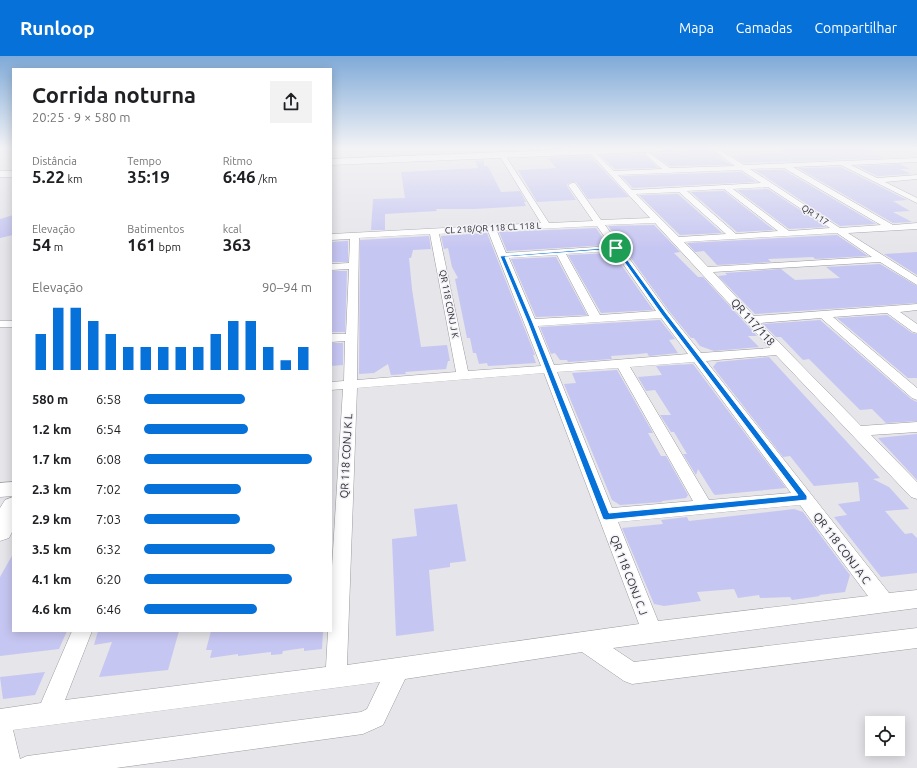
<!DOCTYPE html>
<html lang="pt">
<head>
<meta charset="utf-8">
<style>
	:root { --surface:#fff; --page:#f2f2f2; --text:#202124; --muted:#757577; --accent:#0571d9 }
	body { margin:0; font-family:Ubuntu,sans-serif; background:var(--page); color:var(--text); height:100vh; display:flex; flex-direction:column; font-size:15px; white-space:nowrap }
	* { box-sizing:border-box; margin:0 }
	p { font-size:13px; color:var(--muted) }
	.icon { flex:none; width:22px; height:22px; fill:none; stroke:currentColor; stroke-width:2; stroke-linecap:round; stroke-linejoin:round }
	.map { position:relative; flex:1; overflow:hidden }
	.panel { position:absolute; left:12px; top:12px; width:320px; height:564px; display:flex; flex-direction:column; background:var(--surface); border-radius:0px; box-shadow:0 2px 10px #0003 }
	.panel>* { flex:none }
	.fabs { position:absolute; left:865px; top:660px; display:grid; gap:8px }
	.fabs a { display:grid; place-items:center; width:40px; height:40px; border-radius:0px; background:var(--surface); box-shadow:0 2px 10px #0003; font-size:20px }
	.pin { position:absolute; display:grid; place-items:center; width:34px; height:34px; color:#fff; margin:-17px; border:2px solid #fff; border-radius:50%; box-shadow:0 1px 4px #0007 }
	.round { display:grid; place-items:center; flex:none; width:42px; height:42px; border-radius:0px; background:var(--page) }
	.headline { display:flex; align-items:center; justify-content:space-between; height:68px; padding:0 20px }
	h1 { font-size:22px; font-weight:700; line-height:30px }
	.stats { display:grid; grid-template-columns:repeat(3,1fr); gap:6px; height:68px; padding:4px 20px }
	.stats div { display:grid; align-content:center }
	.stats b { font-size:17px; font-weight:700 }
	.stats small { font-size:11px; font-weight:400 }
	.stats p { font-size:11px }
	.chart { height:112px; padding:8px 20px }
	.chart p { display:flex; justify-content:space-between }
	.chart svg { width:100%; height:72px; margin-top:4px; stroke:var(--accent); stroke-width:6 }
	ul { padding:0 20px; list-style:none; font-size:13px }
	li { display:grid; grid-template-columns:64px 48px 1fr; align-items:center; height:30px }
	li i { height:10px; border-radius:5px; background:var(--accent) }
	header { display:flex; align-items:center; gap:24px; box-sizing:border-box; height:56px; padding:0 20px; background:var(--accent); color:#fff }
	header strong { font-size:19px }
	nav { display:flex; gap:22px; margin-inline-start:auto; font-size:14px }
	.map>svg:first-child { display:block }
	.building { fill:#c6c6f2 }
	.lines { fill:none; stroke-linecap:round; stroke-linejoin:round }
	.street-casing { stroke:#9c9ca1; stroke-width:1 }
	.secondary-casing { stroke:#9c9ca1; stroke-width:1 }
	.street { fill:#fff; fill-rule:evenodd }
	.secondary { fill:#fff; fill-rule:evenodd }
	.route { fill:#0571d9; stroke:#fff; fill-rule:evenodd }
	.labels { text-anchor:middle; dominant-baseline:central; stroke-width:3; stroke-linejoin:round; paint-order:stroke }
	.far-street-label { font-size:9px; fill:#2a2a2c; stroke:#f2f2f8 }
	.street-label { font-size:11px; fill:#2a2a2c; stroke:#f2f2f8 }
</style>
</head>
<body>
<header>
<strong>Runloop</strong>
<nav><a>Mapa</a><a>Camadas</a><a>Compartilhar</a></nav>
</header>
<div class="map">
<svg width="917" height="712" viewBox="0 0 917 712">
	<rect width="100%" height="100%" fill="#e5e5ea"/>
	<!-- building -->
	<g class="building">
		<polygon points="778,92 862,92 885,102 744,107 732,100 787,97"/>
		<polygon points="706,93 731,109 670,110 653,98 682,97 680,95"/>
		<polygon points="638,98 644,98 658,112 615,113 600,99"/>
		<polygon points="590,100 629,141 588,143 576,126 572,126 567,128 567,130 576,144 537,146 518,114 556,112 548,102"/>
		<polygon points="484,104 484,110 488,110 501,136 520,135 526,146 524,146 526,150 475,153 436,153 437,155 385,158 385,174 371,174 373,143 405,142 401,116 478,112 475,105"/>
		<polygon points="900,108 910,113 900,113 911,118 877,120 857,110"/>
		<polygon points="841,111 907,144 893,145 910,155 893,156 912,166 893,167 798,112"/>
		<polygon points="755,114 784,114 876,168 840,170"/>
		<polygon points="741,116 756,126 633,132 621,120"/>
		<polygon points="768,133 826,171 789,173 737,134"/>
		<polygon points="724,135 774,174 737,176 691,136"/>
		<polygon points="678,138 722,177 680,179 639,139"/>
		<polygon points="13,159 13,179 0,182 0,163"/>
		<polygon points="654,169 680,196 674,197 698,221 703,221 757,280 748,280 759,291 714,295 700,290 694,282 691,282 669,255 608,170"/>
		<polygon points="596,172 608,189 507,195 499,176"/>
		<polygon points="487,177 535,299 533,299 536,307 488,310 487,307 479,308 476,297 473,297 470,282 467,282 455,223 458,222 452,211 448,192 444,193 441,180"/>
		<polygon points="837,179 868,200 815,203 813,201 768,203 771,206 717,209 704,195 695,196 687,187"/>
		<polygon points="429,180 431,193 413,194 411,202 409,202 412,233 421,291 447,289 450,305 448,305 446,313 405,316 406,318 391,319 388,308 374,317 359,318 360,184"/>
		<polygon points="346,185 348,185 348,206 331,206 331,186"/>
		<polygon points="917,196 917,219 884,198"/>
		<polygon points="613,197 653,254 601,257 568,199"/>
		<polygon points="556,201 587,259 536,261 511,203"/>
		<polygon points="880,208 917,230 917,247 755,258 718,220 727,219 725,217 781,213 795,224 840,222 826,211"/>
		<polygon points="331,215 347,215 345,276 331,276"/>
		<polygon points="887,259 912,277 917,278 917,322 908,322 837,262"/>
		<polygon points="660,264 675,283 669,284 678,297 649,300 647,297 639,298 611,300 612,303 568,306 567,304 560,304 555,297 551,298 540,271"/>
		<polygon points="820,264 911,343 917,346 917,365 886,367 872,353 860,354 809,303 803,304 781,281 776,281 763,268"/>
		<polygon points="331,287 343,287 343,309 331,310"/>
		<polygon points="769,301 880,422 873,423 889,431 909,453 885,455 905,478 912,477 917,482 917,517 881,521 834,461 847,459 838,448 860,445 858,426 814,430 790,400 783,401 713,311 717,306"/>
		<polygon points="693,308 786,432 715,439 713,437 698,413 696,419 683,398 687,398 674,376 671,376 660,359 671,359 655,334 646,335 638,321 662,319 656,310"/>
		<polygon points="617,314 653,377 648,377 661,400 666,400 688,439 686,442 662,445 662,446 620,449 612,444 564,328 576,327 572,317"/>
		<polygon points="917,378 917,424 878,382"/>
		<polygon points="457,448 466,505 450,507 450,511 429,514 434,575 396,580 392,483 417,480 414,453"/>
		<polygon points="794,453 803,456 850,519 845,536 819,539 820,540 792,544 790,541 760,542 759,539 738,542 734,533 697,536 701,545 664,550 654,548 622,472 663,468 661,464 687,461 689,465"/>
		<polygon points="13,498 13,575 67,575 59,593 0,600 0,521"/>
		<polygon points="98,575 179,575 168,614 99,621 112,586 94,589"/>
		<polygon points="211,575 323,575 322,593 304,595 304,592 283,595 282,598 271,599 271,596 238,600 238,598 210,602 212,594 206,594"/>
		<polygon points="45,616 35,639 3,643 0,621"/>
	</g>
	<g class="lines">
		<defs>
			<g id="street">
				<path d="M710 92H717L744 109 917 102V106L851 109 877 122 917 119V123L885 126 917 142V147L841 109 793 111 893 169 917 167V173L848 177 917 221V229L880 206 713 216 754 260 917 248V254L900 256 917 268V277L913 276 887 257 833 261 917 332V344L912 342 821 262 760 267 861 370 917 366V376L871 379 917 426V443L911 441 776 299 706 305 889 537 917 534V552L613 592 634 606 917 572V592L632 628 624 625 582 596 405 623 383 669 363 678 116 712H0V653L41 647 72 575H92L65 644 326 611 328 575H331V527L343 333 331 334V326L344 325 345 285 331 286V278H346L349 213 331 214V208L349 207 350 183 331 184V178L541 167 499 99 502 97 505 99 549 167 593 165 568 129 572 127H575L601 164 650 162 589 96V94H593L614 115 662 113 646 99 645 98 648 96 670 112 735 110ZM784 112 881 169 840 172 750 113ZM741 114 761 127 632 134 618 119ZM768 131 830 172 789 175 733 133ZM724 133 778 175 736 178 687 135ZM679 136 726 178 679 181 636 138ZM655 167 770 292 701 297 668 256 605 169ZM597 170 611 190 506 197 497 175ZM488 175 541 310 468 315 439 178ZM837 177 872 201 708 211 684 186ZM430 178 456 316 357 324 359 182ZM614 195 656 255 600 259 566 198ZM557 199 589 260 535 263 509 202ZM661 262 688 298 554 309 538 270ZM694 306 791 437 709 444 630 311ZM618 312 693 445 612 452 557 316ZM544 317 639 568 347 609 357 332ZM800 449 868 540 658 565 618 466ZM380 626 367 653 361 656 27 700 20 703 13 674Z"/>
				<rect x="0" y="265" width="13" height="6"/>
				<polygon points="13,426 13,440 0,441 0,427"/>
			</g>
			<g id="secondary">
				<polygon points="605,92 674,92 669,95 331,109 331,103"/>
				<rect x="0" y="115" width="13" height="6"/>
				<polygon points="13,441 13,474 9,482 0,485 0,452 5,444"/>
			</g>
		</defs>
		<!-- street casing -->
		<use href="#street" class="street-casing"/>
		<!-- secondary casing -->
		<use href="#secondary" class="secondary-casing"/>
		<!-- street -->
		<use href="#street" class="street"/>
		<!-- secondary -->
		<use href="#secondary" class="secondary"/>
	</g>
	<!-- sky -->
	<linearGradient id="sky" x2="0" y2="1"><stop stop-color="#7faad8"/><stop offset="0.48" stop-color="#f3f3f6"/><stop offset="1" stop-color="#f3f3f6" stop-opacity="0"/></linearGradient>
	<rect width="917" height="192" fill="url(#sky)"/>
	<!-- route -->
	<path class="route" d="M618 191 666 257 807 440V444L606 464 603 463 528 267 500 200ZM615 193 662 259 798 439 609 457 533 267 505 201Z"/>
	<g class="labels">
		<!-- far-street labels -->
		<g class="far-street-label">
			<text transform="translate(815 159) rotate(33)">QR 117</text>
			<text transform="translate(493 172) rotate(-3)">CL 218/QR 118 CL 118 L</text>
			<text transform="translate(449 248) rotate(79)">QR 118 CONJ J K</text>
		</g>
		<!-- street labels -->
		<g class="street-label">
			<text transform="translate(753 266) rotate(48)">QR 117/118</text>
			<text transform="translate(346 400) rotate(-87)">QR 118 CONJ K L</text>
			<text transform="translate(842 492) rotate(53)">QR 118 CONJ A C</text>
			<text transform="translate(629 519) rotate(69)">QR 118 CONJ C J</text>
		</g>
	</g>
</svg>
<div class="fabs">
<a><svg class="icon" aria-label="locate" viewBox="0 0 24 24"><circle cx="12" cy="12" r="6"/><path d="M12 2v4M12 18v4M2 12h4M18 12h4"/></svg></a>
</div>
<div class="pin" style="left:616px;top:192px;background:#1e9e55"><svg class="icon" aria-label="arrive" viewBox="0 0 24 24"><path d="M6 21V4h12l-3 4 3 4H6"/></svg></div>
<section class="panel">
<div class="headline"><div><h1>Corrida noturna</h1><p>20:25 · 9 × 580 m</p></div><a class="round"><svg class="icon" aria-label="share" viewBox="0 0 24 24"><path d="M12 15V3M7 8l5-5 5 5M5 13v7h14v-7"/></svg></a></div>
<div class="stats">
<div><p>Distância</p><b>5.22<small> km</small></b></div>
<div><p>Tempo</p><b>35:19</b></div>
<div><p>Ritmo</p><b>6:46<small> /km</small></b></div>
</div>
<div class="stats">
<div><p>Elevação</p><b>54<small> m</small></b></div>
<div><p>Batimentos</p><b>161<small> bpm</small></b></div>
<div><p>kcal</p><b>363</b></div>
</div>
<div class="chart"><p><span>Elevação</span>90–94 m</p>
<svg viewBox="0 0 160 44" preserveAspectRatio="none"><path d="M5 44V22M15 44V6M25 44V6M35 44V14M45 44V22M55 44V30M65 44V30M75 44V30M85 44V30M95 44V30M105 44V22M115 44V14M125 44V14M135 44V30M145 44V38M155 44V30"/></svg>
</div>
<ul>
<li><b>580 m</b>6:58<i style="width:60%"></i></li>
<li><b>1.2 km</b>6:54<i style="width:62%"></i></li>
<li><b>1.7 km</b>6:08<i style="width:100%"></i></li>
<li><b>2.3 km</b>7:02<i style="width:58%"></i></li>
<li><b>2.9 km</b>7:03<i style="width:57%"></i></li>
<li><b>3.5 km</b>6:32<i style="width:78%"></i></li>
<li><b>4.1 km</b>6:20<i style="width:88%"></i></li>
<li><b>4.6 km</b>6:46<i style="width:67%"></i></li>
</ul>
</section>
</div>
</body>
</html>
